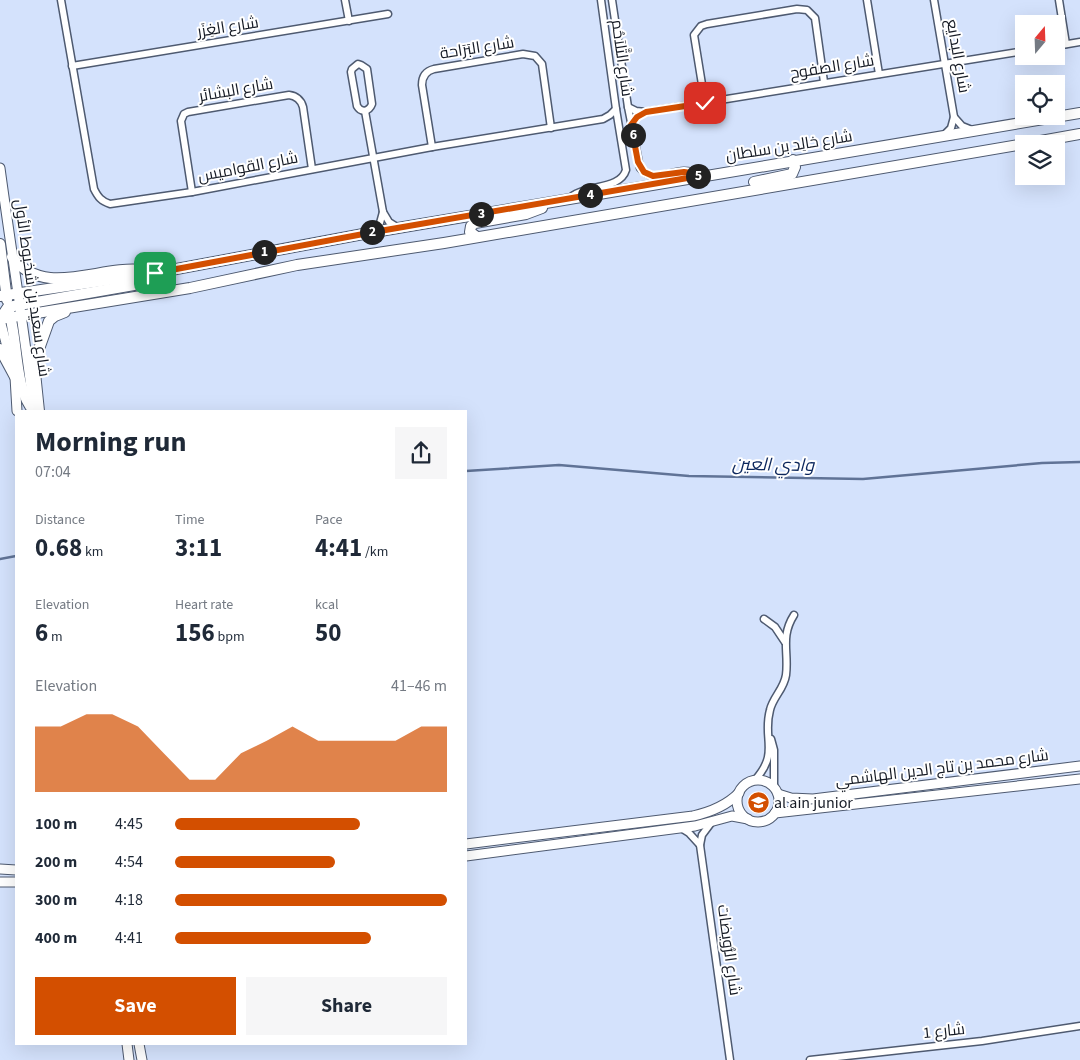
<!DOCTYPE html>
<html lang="en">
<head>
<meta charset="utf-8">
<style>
	:root { --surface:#fff; --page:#f6f6f7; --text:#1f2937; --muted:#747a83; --accent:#d34f00 }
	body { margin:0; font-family:"Source Sans 3",Cairo,sans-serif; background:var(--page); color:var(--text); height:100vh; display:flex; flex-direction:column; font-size:19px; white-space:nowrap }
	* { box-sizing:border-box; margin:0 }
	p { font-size:16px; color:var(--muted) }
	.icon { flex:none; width:28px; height:28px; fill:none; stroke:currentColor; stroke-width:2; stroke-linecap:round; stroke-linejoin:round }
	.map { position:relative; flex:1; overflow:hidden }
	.side { position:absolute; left:15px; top:410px; width:452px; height:635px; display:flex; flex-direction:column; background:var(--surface); border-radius:0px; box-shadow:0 5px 20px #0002 }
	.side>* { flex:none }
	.needle { width:32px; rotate:19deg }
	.buttons { position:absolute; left:1015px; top:15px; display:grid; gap:10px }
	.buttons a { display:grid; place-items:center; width:50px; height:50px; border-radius:0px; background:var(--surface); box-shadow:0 5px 20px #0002; font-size:25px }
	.pin { position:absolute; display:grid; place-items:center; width:42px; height:42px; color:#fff; margin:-21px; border-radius:10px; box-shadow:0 2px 8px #0006 }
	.km { position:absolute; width:25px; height:25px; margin:-12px; border-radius:50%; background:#222; color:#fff; font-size:14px; line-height:25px; text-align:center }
	.round { display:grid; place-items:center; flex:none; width:52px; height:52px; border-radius:0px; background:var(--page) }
	.headline { display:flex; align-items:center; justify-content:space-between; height:85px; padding:0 20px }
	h1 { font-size:28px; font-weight:700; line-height:38px }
	.stats { display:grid; grid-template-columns:repeat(3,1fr); gap:8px; height:85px; padding:5px 20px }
	.stats div { display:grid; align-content:center }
	.stats b { font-size:25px; font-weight:700 }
	.stats small { font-size:14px; font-weight:400 }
	.stats p { font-size:14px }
	.chart { height:140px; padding:10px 20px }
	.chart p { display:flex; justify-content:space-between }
	.chart svg { width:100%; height:90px; margin-top:5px; fill:var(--accent); opacity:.7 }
	.button { display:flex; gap:10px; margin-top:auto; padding:10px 20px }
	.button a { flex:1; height:58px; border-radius:0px; background:var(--accent); color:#fff; font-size:20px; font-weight:700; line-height:58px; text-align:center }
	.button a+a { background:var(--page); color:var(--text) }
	ul { padding:0 20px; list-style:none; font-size:16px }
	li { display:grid; grid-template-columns:80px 60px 1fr; align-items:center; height:38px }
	li i { height:12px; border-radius:6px; background:var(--accent) }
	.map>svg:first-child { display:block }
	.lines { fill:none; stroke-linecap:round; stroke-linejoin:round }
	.stream { stroke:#607396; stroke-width:2.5 }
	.street-casing { stroke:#4e5a70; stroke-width:9 }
	.secondary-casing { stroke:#4e5a70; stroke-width:11 }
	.primary-casing { stroke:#4e5a70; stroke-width:12 }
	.street { stroke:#fff; stroke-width:6 }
	.secondary { stroke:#fff; stroke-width:9 }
	.primary { stroke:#fff; stroke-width:10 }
	.route-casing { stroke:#fff; stroke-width:10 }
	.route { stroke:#d34f00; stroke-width:6 }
	.labels { text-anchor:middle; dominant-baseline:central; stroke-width:4; stroke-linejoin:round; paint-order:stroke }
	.street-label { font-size:16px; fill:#161b25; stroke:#fff }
	.poi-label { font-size:16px; fill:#161b25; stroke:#fff; text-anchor:start }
	.water-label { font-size:18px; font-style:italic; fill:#0c275d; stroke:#fff }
</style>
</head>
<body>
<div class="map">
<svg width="1080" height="1060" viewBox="0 0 1080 1060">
	<rect width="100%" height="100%" fill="#d4e2fc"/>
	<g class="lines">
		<!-- stream -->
		<g class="stream">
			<polyline points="466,471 559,465 689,476 863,479 1042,463 1080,462"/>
			<polyline points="0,559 16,556"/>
		</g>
		<defs>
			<g id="street">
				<path d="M61 0 94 189C98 197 101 201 110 204L192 192 432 147 603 119 610 115 616 109"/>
				<polyline points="345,0 349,21"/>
				<path d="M612 0 628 107 640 168C652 183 668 172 684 171 691 171 698 173 704 175"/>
				<polyline points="867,0 879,74"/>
				<polyline points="934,0 954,117 951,128 943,136"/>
				<polyline points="1059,0 1066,44"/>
				<polyline points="1056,46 1080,42"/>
				<path d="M358 64 361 65 367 69 372 104C369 112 361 113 357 106L351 72 352 69Z"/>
				<polyline points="72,66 388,14"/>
				<polyline points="705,103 694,35 701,26 707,24 797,9 807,10 815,18 824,82"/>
				<polyline points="628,107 636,111 646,112 1024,51"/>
				<polyline points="365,111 383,212 389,222 397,227"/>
				<polyline points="954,117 962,126 972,130"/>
				<path d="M432 147 422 85C422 76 426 71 434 69L523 54 535 56 542 64 551 128"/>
				<path d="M192 192 181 121 184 114 188 112 289 95C297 96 301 100 303 107L312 169"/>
				<path d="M571 197C587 184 620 190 626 170L616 109 601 0"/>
				<polyline points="374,231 380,223 383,212"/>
				<polyline points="764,619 775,627 785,642"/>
				<polyline points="771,739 774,750 774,787"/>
				<path d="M755 780C780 752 762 739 770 710 773 697 784 689 786 675 789 652 780 637 794 615"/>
				<polyline points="711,823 702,835 700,845 730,1060"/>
				<polyline points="681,828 689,833 700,845"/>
				<polyline points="810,1060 982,1041 1080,1026"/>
			</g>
			<g id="secondary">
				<path d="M0 168C11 249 24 329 34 411"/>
				<polyline points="0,320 15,377 17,411"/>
				<circle cx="758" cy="801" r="21"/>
				<polyline points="778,794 791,798 813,799 1080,766"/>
				<polyline points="775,813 1080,779"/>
				<path d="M466 844 693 816C711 812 726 806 739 793"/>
				<polyline points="466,856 695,826 732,816 748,819"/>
				<polyline points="0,869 16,870"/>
				<polyline points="0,882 16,882"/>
				<polyline points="127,1044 129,1060"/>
				<polyline points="139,1044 142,1060"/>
			</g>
			<g id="primary">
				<polyline points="1024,144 1080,134"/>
				<polyline points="754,182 792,174 795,167 793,160"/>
				<polyline points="477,237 470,232 471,226 475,223 526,214 542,208"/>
				<polyline points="0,244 7,300"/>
				<path d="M12 257C44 299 100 265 142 270"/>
				<polyline points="0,296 155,273 374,232 1080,113"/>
				<path d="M9 312C18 340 14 390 34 411"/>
				<polyline points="0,319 190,288 297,265 444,243 1024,144"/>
				<polyline points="0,319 8,307 134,285 152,275"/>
				<polyline points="0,349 15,377"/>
				<polyline points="39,411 34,363 49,321 55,316 65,312"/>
			</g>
		</defs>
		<!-- street casing -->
		<use href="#street" class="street-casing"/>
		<!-- secondary casing -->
		<use href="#secondary" class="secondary-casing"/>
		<!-- primary casing -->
		<use href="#primary" class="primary-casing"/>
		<!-- street -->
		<use href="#street" class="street"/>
		<!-- secondary -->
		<use href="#secondary" class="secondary"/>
		<!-- primary -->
		<use href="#primary" class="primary"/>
	</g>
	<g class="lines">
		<defs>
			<polyline id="route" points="155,273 374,232 705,175 684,172 653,176 644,172 638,162 631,125 637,117 646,112 705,103"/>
		</defs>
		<!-- route casing -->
		<use href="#route" class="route-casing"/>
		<!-- route -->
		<use href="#route" class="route"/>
	</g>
	<!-- icons -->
	<defs>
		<symbol id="school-disc" viewBox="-11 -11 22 22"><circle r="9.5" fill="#d34f00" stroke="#fff"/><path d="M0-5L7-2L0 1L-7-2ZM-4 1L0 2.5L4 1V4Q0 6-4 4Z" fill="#fff"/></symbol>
	</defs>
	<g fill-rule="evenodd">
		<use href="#school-disc" x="746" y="790" width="25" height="25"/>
	</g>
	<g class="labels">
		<!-- street labels -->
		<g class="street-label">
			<text transform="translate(228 27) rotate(-9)">شارع الغِزَر</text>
			<text transform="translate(477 48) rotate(-9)">شارع البَرَاحة</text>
			<text transform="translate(958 56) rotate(80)">شارع البدايع</text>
			<text transform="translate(622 58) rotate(82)">شارع التَّلاَحُم</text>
			<text transform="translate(832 67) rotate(-9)">شارع الصفوح</text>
			<text transform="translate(236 90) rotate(-10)">شارع البشائر</text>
			<text transform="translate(789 146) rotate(-9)">شارع خالِد بن سلطان</text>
			<text transform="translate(248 167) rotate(-11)">شارع القواميس</text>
			<text transform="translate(32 288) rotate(82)">شارع سعيد بن شخبوط الأول</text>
			<text transform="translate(942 768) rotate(-7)">شارع محمد بن تاج الدين الهاشمي</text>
			<text transform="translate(729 950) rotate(82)">شارع الرُّويضات</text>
			<text transform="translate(944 1031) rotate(-6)">شارع 1</text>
		</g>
		<!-- poi labels -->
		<g class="poi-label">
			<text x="774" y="803">al ain junior</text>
		</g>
		<!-- water labels -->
		<g class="water-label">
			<text transform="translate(773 465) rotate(1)">وادي العين</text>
		</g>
	</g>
</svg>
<div class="buttons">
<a><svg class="needle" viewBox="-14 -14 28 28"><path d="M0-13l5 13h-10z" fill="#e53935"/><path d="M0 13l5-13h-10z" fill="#747a83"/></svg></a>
<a><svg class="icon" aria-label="locate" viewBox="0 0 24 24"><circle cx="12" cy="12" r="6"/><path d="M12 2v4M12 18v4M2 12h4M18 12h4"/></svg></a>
<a><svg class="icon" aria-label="layers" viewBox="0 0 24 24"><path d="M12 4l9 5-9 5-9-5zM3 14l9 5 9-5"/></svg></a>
</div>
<div class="pin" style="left:155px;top:273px;background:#1e9e55"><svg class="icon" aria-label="arrive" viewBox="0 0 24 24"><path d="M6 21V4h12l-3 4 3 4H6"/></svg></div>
<div class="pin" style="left:705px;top:103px;background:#d93025"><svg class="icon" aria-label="check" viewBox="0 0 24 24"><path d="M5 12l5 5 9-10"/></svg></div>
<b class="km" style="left:264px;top:252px">1</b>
<b class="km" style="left:372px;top:232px">2</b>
<b class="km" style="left:481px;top:214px">3</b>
<b class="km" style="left:590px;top:195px">4</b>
<b class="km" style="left:698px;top:176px">5</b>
<b class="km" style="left:633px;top:135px">6</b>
<section class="side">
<div class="headline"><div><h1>Morning run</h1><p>07:04</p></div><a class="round"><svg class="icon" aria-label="share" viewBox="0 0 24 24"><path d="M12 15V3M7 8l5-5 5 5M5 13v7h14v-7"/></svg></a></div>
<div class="stats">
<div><p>Distance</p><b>0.68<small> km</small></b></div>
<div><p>Time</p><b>3:11</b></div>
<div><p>Pace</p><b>4:41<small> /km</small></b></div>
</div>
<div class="stats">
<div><p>Elevation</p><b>6<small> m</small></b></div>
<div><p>Heart rate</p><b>156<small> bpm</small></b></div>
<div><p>kcal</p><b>50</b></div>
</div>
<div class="chart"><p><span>Elevation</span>41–46 m</p>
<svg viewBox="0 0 160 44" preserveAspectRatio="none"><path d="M0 44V12L10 12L20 6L30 6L40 12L50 25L60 38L70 38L80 25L90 19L100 12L110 19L120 19L130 19L140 19L150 12L160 12V44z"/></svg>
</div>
<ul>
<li><b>100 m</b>4:45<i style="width:68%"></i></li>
<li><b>200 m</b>4:54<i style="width:59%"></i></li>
<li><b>300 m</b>4:18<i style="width:100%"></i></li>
<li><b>400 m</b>4:41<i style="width:72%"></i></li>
</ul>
<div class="button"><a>Save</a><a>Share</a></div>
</section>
</div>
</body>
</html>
